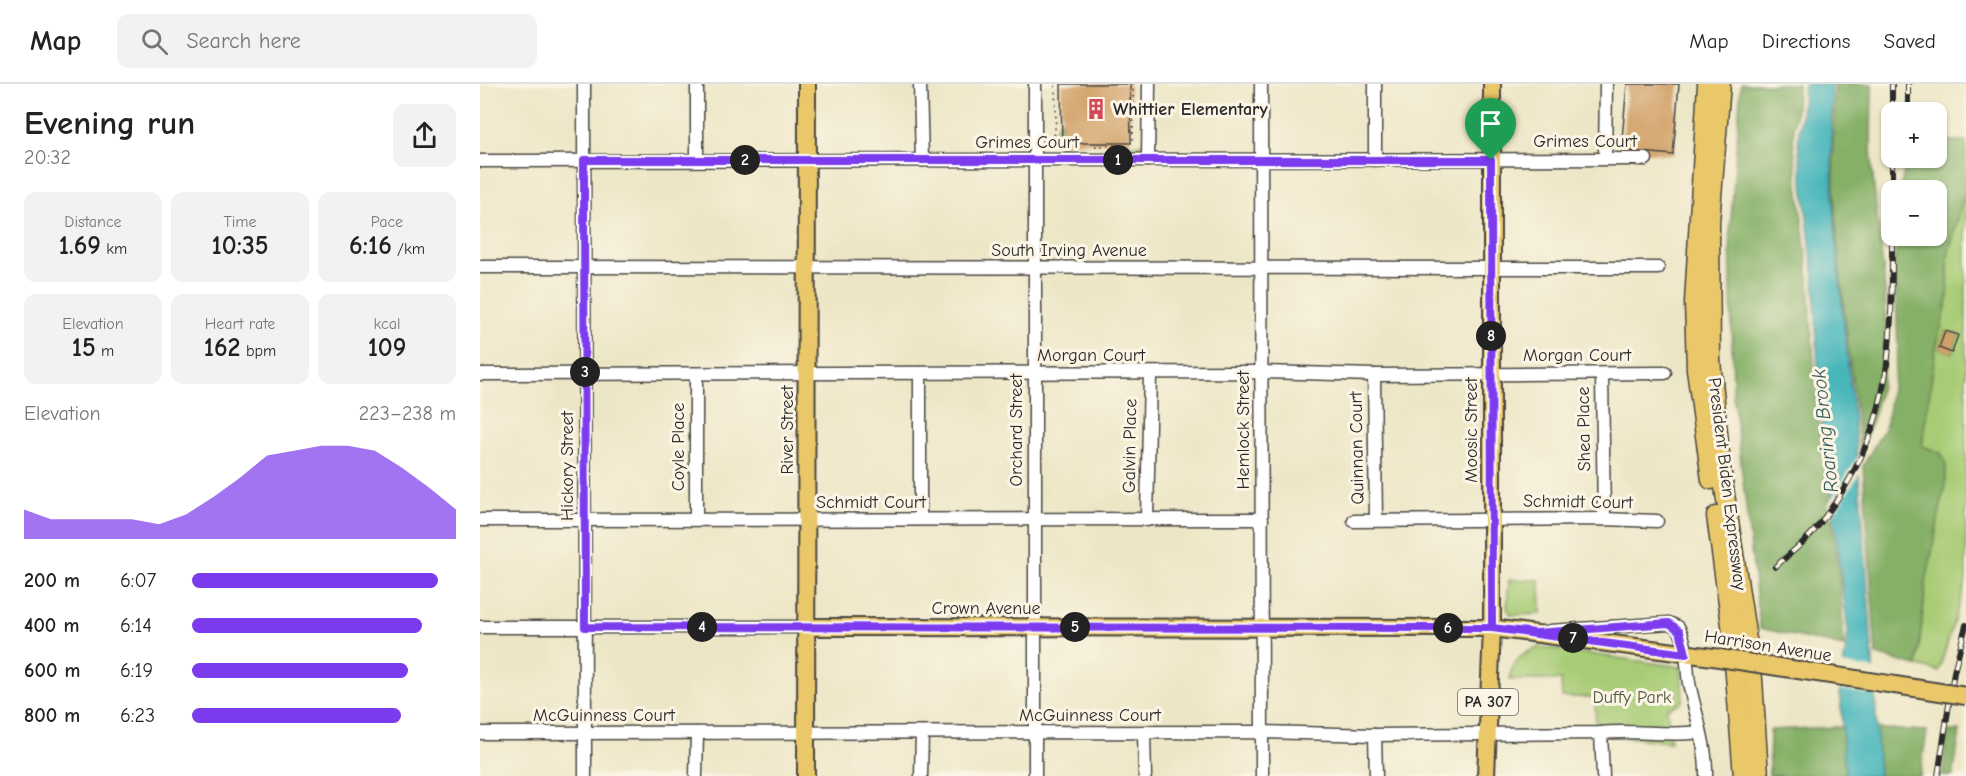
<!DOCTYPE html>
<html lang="en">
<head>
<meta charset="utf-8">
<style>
	:root { --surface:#fff; --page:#f2f2f2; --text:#222; --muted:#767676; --line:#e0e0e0; --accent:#7c3aed }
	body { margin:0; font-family:"Comic Neue",sans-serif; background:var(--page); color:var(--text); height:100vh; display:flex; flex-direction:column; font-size:22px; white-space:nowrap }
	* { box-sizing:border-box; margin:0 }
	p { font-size:20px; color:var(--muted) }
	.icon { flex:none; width:33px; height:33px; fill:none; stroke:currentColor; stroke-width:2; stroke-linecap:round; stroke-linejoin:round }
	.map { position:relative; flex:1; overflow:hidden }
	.drawer { display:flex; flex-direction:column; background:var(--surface); width:480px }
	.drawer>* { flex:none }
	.controls { position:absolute; left:1401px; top:18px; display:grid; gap:12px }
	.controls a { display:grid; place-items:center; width:66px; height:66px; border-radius:12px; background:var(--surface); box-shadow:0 2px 4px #0004; font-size:30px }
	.pin { position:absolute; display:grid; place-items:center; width:51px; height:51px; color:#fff; margin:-62px -26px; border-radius:50% 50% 50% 0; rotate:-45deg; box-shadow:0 0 6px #0007 }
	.pin .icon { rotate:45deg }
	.km { position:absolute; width:30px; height:30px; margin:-15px; border-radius:50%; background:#222; color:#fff; font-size:16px; line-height:30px; text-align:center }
	.round { display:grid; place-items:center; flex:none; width:63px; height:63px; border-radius:12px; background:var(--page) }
	.head { display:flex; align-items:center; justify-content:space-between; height:102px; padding:0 24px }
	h1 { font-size:33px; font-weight:700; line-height:45px }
	.metrics { display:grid; grid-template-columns:repeat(3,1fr); gap:9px; height:102px; padding:6px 24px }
	.metrics div { display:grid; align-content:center; border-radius:12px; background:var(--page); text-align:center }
	.metrics b { font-size:26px; font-weight:700 }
	.metrics small { font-size:16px; font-weight:400 }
	.metrics p { font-size:16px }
	.chart { height:168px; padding:12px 24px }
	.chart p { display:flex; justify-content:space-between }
	.chart svg { width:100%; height:108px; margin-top:6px; fill:var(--accent); opacity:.7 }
	ul { padding:0 24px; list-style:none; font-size:20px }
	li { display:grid; grid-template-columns:96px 72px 1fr; align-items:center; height:45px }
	li i { height:15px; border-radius:8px; background:var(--accent) }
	header { display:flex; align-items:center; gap:36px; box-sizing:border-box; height:84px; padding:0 30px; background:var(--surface); border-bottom:2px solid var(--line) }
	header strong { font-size:28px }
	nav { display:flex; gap:33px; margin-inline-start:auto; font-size:21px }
	.search { width:420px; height:54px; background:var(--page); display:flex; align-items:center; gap:15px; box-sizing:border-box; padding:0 21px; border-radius:12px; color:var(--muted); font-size:22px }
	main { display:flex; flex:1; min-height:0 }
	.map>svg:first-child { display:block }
	.green { fill:#a8cc76; stroke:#6a7c50; stroke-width:1.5; fill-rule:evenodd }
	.forest { fill:#86b067; stroke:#586e49; stroke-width:1.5 }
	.water { fill:#46b6bb; stroke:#387073; stroke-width:1.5 }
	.pier { fill:#ede6c6 }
	.building { fill:#d1a068 }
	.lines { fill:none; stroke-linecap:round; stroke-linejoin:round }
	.minor-casing { stroke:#484742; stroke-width:15 }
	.major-casing { stroke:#484742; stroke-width:20 }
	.highway-casing { stroke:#484742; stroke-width:21 }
	.path { stroke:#484742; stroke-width:2; stroke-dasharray:1.5 4.5; stroke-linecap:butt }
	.minor { stroke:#fff; stroke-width:12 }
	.major { stroke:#eac769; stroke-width:16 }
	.highway { stroke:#eac769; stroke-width:18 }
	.rail-casing { stroke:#2b2b2b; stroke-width:6 }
	.rail { stroke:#fcf5e5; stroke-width:4; stroke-dasharray:11; stroke-linecap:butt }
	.major-bridge-casing { stroke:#484742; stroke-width:20; stroke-linecap:butt }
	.major-bridge { stroke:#eac769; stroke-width:16 }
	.route-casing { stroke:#fff; stroke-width:12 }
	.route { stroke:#7c3aed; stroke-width:8 }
	.labels { text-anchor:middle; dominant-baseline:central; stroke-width:6; stroke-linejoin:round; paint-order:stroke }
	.shield { fill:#fcf5e5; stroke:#6a6863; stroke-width:1.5 }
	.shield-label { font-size:16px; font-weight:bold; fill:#2b2b2b }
	.poi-label { font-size:18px; font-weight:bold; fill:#2b2b2b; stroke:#fcf5e5; text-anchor:start }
	.street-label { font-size:18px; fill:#2b2b2b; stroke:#fcf5e5 }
	.park-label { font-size:18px; fill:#505b42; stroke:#fcf5e5 }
	.water-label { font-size:20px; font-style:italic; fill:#345c5d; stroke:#fcf5e5 }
</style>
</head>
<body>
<header>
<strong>Map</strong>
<div class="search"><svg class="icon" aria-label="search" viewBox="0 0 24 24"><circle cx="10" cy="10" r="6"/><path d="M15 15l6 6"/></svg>Search here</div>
<nav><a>Map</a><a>Directions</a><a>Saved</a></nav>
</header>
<main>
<section class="drawer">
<div class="head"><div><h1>Evening run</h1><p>20:32</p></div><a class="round"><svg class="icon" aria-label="share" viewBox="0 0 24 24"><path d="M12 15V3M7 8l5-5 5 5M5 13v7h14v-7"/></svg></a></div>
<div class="metrics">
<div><p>Distance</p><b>1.69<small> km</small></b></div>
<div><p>Time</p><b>10:35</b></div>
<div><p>Pace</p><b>6:16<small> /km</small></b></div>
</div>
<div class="metrics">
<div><p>Elevation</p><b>15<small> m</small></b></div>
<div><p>Heart rate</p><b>162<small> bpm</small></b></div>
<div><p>kcal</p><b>109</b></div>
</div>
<div class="chart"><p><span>Elevation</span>223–238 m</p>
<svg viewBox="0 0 160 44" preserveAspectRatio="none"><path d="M0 44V32L10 36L20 36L30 36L40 36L50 38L60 34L70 27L80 19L90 10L100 8L110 6L120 6L130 8L140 15L150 23L160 32V44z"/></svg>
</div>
<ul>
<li><b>200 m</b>6:07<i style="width:93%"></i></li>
<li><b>400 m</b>6:14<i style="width:87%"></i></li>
<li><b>600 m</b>6:19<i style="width:82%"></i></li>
<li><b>800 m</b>6:23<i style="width:79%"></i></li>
</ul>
</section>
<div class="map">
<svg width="1486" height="692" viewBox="0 0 1486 692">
	<rect width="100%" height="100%" fill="#fcf5e5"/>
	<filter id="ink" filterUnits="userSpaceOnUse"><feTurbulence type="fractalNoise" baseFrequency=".0167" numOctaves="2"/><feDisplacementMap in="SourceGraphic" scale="12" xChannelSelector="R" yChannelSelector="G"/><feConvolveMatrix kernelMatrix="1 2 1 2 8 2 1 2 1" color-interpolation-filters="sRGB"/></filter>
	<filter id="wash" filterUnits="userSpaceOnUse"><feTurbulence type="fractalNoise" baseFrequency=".008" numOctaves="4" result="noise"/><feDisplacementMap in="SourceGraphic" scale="24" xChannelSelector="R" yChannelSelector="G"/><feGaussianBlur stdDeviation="1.35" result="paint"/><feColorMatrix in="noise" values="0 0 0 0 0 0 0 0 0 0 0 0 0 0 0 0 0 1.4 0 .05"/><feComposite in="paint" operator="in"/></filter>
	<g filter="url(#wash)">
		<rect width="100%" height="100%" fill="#ede6c6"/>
		<!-- green -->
		<g class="green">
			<polygon points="579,37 581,37 584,65 577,65 575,46"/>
			<polygon points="666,58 663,68 656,72 633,71 632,63 637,63 637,61 652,62"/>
			<path d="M1486 105V497L1459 587 1437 582 1446 499 1453 366 1442 362 1456 262 1468 215V171ZM1465 247 1479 250 1472 269 1459 264Z"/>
			<polygon points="1029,496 1060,496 1061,530 1031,531 1027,524"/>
			<path d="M1060 563 1201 583 1203 615 1201 619 1187 624 1190 658 1116 650 1115 613H1082L1081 596H1030C1030 578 1044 568 1060 563Z"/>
		</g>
		<!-- forest -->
		<g class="forest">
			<polygon points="1261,0 1318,0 1313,56 1329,197 1336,317 1360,499 1364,563 1280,544 1253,310 1250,148"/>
			<path d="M1355 0H1392C1392 27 1390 55 1392 82 1400 180 1425 272 1380 365 1367 244 1347 121 1355 0Z"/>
			<polygon points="1457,57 1486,57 1486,105 1468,171 1468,215 1456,262 1442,362 1461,369 1466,381 1466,395 1446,499 1437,582 1396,571 1383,382 1406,341 1418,265 1415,177 1417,152 1456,152 1456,106 1420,106 1427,74 1456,74"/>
			<polygon points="1359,643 1447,647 1440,692 1289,692 1290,646"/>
			<polygon points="1467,647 1480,647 1473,692 1462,692"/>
		</g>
		<!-- water -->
		<path class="water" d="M1324 0H1352C1348 109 1362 218 1373 326 1384 447 1394 570 1399 692H1365L1360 606 1368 548 1339 315 1334 193 1318 58Z"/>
		<!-- pier -->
		<g class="pier">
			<polygon points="1380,370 1381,387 1351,434 1348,420"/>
			<polygon points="1360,580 1398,586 1398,611 1357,605"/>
		</g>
		<g id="blocks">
			<!-- building -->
			<g class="building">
				<polygon points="581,0 650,0 651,59 582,59"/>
				<polygon points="1147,0 1199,0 1193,71 1141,66"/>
				<polygon points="1465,247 1478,251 1472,269 1459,264"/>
			</g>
		</g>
	</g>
	<g filter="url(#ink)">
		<use href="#blocks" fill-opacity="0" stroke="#484742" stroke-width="1.5"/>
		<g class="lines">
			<defs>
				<g id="minor">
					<polyline points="104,0 105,692"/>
					<polyline points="440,0 442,76"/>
					<polyline points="781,0 782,692"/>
					<polyline points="1125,74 1126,0"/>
					<polyline points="217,76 217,0"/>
					<polyline points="668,76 669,0"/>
					<polyline points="895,76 895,0"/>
					<polyline points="0,77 1166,75"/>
					<polyline points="0,183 1178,184"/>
					<polyline points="440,289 440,435"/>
					<polyline points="0,290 781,288 894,291 1185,289"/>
					<polyline points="1122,290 1124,435"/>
					<polyline points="894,291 896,435"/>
					<polyline points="216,435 216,290"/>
					<polyline points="0,436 782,435"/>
					<polyline points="667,436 670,290"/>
					<polyline points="874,437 1124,435 1177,437"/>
					<polyline points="0,543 326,543"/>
					<path d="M1070 547 1189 539 1198 543C1208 559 1206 581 1209 599 1215 629 1227 662 1226 692"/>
					<path d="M0 649 781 648 895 651 1121 649C1154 645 1186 653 1219 648"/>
					<polyline points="1121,649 1123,692"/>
					<polyline points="664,650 665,692"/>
					<polyline points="895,651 896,692"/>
					<polyline points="216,692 217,649"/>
					<polyline points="441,692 442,649"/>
					<polyline points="555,692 555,0"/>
				</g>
				<g id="major">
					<polyline points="326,543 1012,544 1233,573"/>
					<polyline points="326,692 327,0"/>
					<polyline points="1006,692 1012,544 1012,0"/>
				</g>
				<g id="highway">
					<polyline points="1227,0 1214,218 1216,285 1231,396"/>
					<polyline points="1241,0 1230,138 1231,276 1242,390 1273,595 1279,692"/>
					<polyline points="1236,432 1251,541 1263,692"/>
				</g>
			</defs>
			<!-- minor casing -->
			<use href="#minor" class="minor-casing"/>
			<!-- major casing -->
			<use href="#major" class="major-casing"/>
			<!-- highway casing -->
			<use href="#highway" class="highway-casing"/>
			<!-- path -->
			<g class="path">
				<polyline points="653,0 653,59"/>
				<polyline points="615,62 636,61"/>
				<polyline points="573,63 576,35 575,0"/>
			</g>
			<!-- minor -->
			<use href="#minor" class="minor"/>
			<!-- major -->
			<use href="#major" class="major"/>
			<!-- highway -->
			<use href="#highway" class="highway"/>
			<defs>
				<g id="rail">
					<polyline points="1428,0 1428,28"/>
					<polyline points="1412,28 1412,0"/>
					<polyline points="1412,106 1412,74"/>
					<path d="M1295 483C1309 470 1327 457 1338 442 1413 346 1412 267 1412 152"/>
					<polyline points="1458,692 1474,588 1486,541"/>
				</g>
			</defs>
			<!-- rail casing -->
			<use href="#rail" class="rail-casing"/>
			<!-- rail -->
			<use href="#rail" class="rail"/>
			<defs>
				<polyline id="major-bridge" points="1233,573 1486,612"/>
			</defs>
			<!-- major-bridge casing -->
			<use href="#major-bridge" class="major-bridge-casing"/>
			<!-- major-bridge -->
			<use href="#major-bridge" class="major-bridge"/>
		</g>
	</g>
	<g class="lines" filter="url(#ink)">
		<defs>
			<polyline id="route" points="1011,76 104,76 105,543 1012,544 1056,549 1189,539 1200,547 1206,570 1012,544 1011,76"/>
		</defs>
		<!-- route casing -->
		<use href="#route" class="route-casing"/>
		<!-- route -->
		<use href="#route" class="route"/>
	</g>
	<!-- icons -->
	<defs>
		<symbol id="building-bare" viewBox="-9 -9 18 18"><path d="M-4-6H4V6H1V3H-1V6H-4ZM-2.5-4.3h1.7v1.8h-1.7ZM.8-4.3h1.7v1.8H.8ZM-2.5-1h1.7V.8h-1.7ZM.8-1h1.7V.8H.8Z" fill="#d1495b" stroke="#fcf5e5" stroke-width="2.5" paint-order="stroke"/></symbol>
	</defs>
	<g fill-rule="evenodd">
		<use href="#building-bare" x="601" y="10" width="30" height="30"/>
	</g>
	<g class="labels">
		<!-- shield labels -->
		<rect class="shield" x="978" y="605" width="60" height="26" rx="4.5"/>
		<g class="shield-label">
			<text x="1008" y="618">PA 307</text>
		</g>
		<!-- poi labels -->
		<g class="poi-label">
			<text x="633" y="25">Whittier Elementary</text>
		</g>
		<!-- street labels -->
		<g class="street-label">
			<text x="1105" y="57">Grimes Court</text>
			<text x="547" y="58">Grimes Court</text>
			<text x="589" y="166">South Irving Avenue</text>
			<text x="611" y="271">Morgan Court</text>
			<text x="1097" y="271">Morgan Court</text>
			<text transform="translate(1104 345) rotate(-91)">Shea Place</text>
			<text transform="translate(307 346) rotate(-90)">River Street</text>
			<text transform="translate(536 346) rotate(-90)">Orchard Street</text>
			<text transform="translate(763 346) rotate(-90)">Hemlock Street</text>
			<text transform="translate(991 346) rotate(-90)">Moosic Street</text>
			<text transform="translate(650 362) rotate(-89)">Galvin Place</text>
			<text transform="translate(198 363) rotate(-90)">Coyle Place</text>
			<text transform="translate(877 364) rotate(-91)">Quinnan Court</text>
			<text transform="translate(87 382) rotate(-90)">Hickory Street</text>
			<text transform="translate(1247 400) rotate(83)">President Biden Expressway</text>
			<text x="391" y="418">Schmidt Court</text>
			<text transform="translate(1098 418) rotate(1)">Schmidt Court</text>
			<text x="506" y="524">Crown Avenue</text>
			<text transform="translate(1288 562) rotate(9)">Harrison Avenue</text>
			<text x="124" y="631">McGuinness Court</text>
			<text x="610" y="631">McGuinness Court</text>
		</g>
		<!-- park labels -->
		<g class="park-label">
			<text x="1152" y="613">Duffy Park</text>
		</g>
		<!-- water labels -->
		<g class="water-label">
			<text transform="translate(1345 347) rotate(-96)">Roaring Brook</text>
		</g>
	</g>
</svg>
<div class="controls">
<a>+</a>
<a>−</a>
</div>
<div class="pin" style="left:1011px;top:76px;background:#1e9e55"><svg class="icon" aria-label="arrive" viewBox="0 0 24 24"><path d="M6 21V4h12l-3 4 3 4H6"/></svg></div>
<b class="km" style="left:638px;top:76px">1</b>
<b class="km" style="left:265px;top:76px">2</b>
<b class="km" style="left:105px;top:288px">3</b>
<b class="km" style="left:222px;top:543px">4</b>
<b class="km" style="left:595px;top:543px">5</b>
<b class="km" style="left:968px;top:544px">6</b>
<b class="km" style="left:1093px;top:554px">7</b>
<b class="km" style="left:1011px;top:252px">8</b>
</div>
</main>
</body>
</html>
